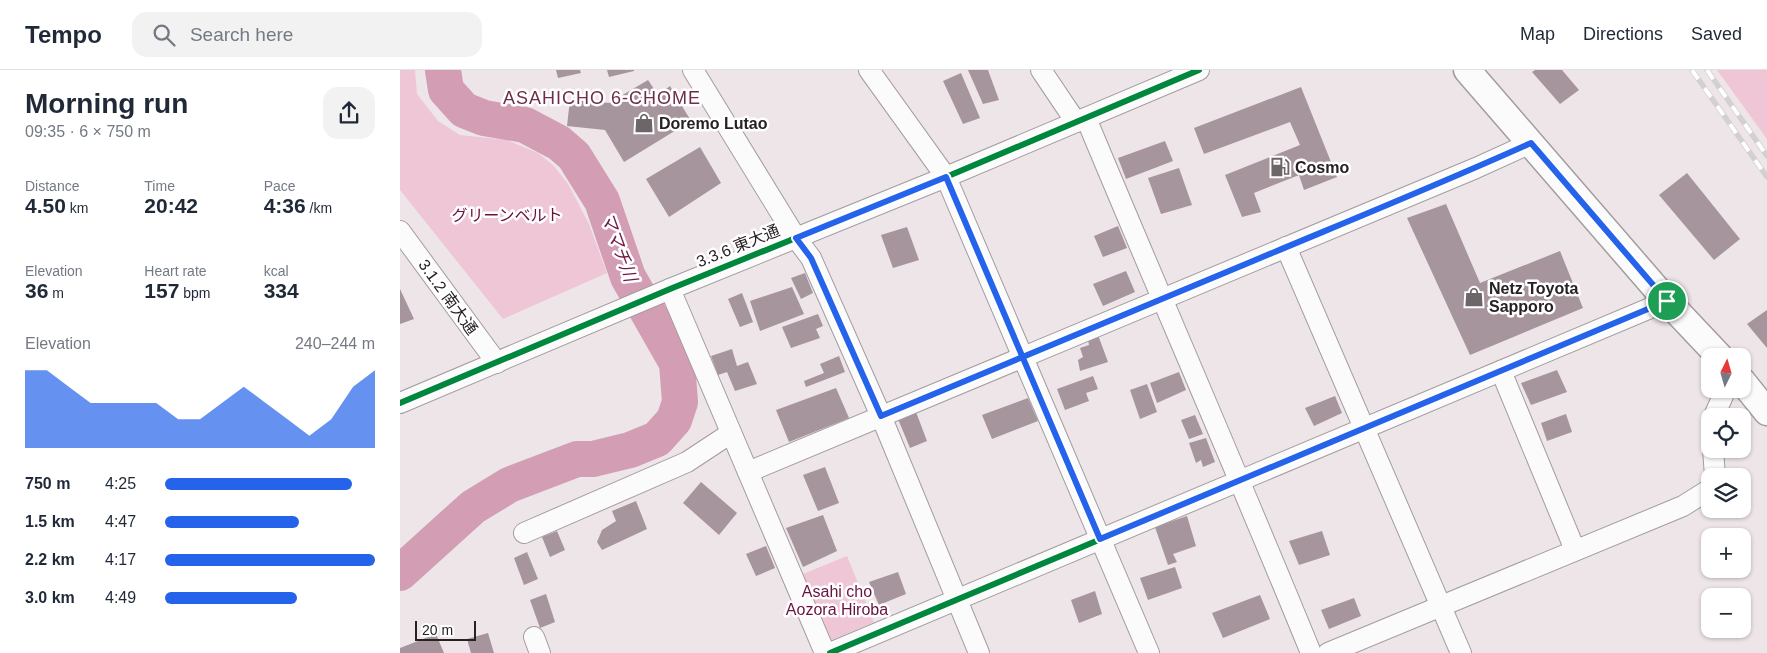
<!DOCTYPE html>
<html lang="en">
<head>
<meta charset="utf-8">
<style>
	:root { --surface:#fff; --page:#f2f2f3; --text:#1f2937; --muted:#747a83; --line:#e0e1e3; --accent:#2563eb }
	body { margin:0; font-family:Helvetica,"Noto Sans JP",sans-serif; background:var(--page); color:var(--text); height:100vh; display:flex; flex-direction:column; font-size:19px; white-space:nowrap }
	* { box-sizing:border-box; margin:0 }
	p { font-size:16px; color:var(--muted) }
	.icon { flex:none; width:28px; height:28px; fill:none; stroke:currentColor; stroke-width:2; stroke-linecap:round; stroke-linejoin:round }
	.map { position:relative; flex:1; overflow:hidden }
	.sheet { display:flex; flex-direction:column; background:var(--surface); width:400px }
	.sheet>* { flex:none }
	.needle { width:32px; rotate:5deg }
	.fabs { position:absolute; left:1301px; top:278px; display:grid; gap:10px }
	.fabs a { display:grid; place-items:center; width:50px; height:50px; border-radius:10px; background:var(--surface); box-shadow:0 1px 4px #0004; font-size:25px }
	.scale { position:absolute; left:15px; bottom:12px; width:61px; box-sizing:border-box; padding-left:5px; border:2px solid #272123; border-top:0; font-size:14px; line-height:18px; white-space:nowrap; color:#272123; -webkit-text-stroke:4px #fff; paint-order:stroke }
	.pin { position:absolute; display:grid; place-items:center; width:42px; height:42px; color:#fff; margin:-21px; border:2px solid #fff; border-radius:50%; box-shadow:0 1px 5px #0007 }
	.round { display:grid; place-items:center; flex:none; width:52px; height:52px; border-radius:15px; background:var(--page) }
	.headline { display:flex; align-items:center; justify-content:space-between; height:85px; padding:0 25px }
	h1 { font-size:28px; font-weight:600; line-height:38px }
	.figures { display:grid; grid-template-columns:repeat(3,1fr); gap:8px; height:85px; padding:5px 25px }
	.figures div { display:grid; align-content:center }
	.figures b { font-size:21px; font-weight:600 }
	.figures small { font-size:14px; font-weight:400 }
	.figures p { font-size:14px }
	.chart { height:140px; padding:10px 25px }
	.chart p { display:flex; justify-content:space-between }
	.chart svg { width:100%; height:90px; margin-top:5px; fill:var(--accent); opacity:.7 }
	ul { padding:0 25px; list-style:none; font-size:16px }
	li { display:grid; grid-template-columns:80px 60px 1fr; align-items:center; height:38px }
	li i { height:12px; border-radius:6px; background:var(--accent) }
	header { display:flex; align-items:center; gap:30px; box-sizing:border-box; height:70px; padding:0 25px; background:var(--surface); border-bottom:1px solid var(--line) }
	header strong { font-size:24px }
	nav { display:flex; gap:28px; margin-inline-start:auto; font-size:18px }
	.search { width:350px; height:45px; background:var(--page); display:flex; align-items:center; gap:12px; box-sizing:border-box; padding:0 18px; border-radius:15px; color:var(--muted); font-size:19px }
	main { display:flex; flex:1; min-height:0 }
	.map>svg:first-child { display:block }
	.green { fill:#efc6d6 }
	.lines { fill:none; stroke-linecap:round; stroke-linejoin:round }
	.river { stroke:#d39eb4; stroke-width:36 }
	.building { fill:#a6959c }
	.minor-casing { stroke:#a39c9f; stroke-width:22 }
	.major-casing { stroke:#a39c9f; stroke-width:29 }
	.minor { stroke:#fcfbfc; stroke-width:20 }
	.major { stroke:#fcfbfc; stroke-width:26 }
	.rail-casing { stroke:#d3d0d1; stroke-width:5.5 }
	.rail { stroke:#fff; stroke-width:4; stroke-dasharray:11; stroke-linecap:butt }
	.cycleway-casing { stroke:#fff; stroke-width:9 }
	.cycleway { stroke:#00873e; stroke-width:6 }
	.route-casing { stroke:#fff; stroke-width:10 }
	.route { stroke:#2563eb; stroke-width:6 }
	.labels { text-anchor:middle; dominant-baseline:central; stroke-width:5; stroke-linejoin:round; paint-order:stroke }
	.poi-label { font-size:16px; font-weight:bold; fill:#272123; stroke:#fff; text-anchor:start }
	.park-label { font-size:16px; fill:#691140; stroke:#fff }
	.street-label { font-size:16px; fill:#272123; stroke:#fff }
	.neighbourhood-label { font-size:18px; letter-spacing:1px; fill:#6e2d4b; stroke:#fff }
	.water-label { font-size:18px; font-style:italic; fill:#711947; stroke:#fff }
</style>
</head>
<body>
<header>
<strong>Tempo</strong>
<div class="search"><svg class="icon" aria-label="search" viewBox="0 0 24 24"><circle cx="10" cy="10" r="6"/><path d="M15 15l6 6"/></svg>Search here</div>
<nav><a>Map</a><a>Directions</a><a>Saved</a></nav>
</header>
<main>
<section class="sheet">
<div class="headline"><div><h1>Morning run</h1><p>09:35 · 6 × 750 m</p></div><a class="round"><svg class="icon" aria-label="share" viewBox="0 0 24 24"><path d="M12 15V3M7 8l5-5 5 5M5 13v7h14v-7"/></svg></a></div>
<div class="figures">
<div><p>Distance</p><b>4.50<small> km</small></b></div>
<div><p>Time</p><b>20:42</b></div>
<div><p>Pace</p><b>4:36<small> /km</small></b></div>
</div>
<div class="figures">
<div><p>Elevation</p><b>36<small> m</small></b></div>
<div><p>Heart rate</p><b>157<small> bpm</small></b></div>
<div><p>kcal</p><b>334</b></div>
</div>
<div class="chart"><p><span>Elevation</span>240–244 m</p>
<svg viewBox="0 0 160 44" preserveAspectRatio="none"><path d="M0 44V6L10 6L20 14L30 22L40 22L50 22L60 22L70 30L80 30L90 22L100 14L110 22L120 30L130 38L140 30L150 14L160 6V44z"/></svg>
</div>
<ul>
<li><b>750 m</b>4:25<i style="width:89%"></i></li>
<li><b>1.5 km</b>4:47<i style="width:64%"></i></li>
<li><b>2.2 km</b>4:17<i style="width:100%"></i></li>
<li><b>3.0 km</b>4:49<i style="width:63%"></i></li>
</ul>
</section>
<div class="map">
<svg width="1367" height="583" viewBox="0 0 1367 583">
	<rect width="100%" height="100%" fill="#eee5e8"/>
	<!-- green -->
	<g class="green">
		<polygon points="0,0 15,0 17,24 38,51 60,65 107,70 138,83 154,96 168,114 189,154 207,203 103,249 0,120"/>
		<polygon points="1317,0 1367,0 1367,69"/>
		<polygon points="447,486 474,552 427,572 398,506"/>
	</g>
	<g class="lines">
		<!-- river -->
		<polyline class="river" points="0,503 73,437 109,415 177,389 193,389 230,380 257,369 274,350 280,332 277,293 228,207 202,131 174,86 159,73 125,55 84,48 64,40 46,20 43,0"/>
	</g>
	<!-- building -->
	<g class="building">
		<polygon points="156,0 180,0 181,3 158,8"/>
		<polygon points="207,0 234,0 234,1 209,7"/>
		<polygon points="568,0 588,0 599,30 583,34"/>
		<polygon points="1135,0 1162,0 1179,20 1160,34 1132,2"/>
		<polygon points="561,3 580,48 563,54 543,11"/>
		<polygon points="248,10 258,25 270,16 291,51 224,92 205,60 167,56 170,29 209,33"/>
		<polygon points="901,17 937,107 904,120 899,105 854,123 861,142 842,147 825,105 900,75 890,52 804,84 794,58"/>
		<polygon points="765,71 773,91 726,109 718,88"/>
		<polygon points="300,77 321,113 269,147 246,109"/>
		<polygon points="779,98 792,135 761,144 748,108"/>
		<polygon points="1287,103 1340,169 1314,190 1259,125"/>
		<polygon points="1046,134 1080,213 1160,181 1183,238 1070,285 1007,148"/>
		<polygon points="718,156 727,178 703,187 694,166"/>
		<polygon points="507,157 519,190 493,198 481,165"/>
		<polygon points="726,201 735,222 703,236 693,214"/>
		<polygon points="405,203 413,223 401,229 391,208"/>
		<polygon points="392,217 404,244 360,261 350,231"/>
		<polygon points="0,219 14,249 0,254"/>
		<polygon points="342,223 353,252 340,257 328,229"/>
		<polygon points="1367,240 1367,278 1347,254"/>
		<polygon points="418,244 423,256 416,259 420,268 391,278 382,257"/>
		<polygon points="698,265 708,292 680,301 678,290 683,287 680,278 689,275 688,270"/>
		<polygon points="332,279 337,296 348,292 357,314 335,321 327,302 318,305 311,286"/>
		<polygon points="439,286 445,302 406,317 404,311 424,303 420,294"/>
		<polygon points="1157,300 1167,322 1131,335 1121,313"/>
		<polygon points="779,302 786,320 757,333 750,313"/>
		<polygon points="693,306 698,319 686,323 689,331 665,340 657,319"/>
		<polygon points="747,314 757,342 740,349 730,320"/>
		<polygon points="436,318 449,348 389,372 376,340"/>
		<polygon points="935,326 942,343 914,356 905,338"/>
		<polygon points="628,328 638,351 592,369 582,345"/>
		<polygon points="516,342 527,371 510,378 498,349"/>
		<polygon points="1166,344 1172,362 1147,371 1141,353"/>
		<polygon points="795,345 803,364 789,369 781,350"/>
		<polygon points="806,368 815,392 803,397 801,390 796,393 789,373"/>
		<polygon points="425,397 439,433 418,441 403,405"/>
		<polygon points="301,412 337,443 319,465 283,433"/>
		<polygon points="236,431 247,459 202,480 197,472 202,460 216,451 212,441"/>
		<polygon points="423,445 437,481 403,497 386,458"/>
		<polygon points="787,446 796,476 773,484 777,492 768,495 755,457"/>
		<polygon points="157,461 165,480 150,487 142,467"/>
		<polygon points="922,461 930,485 899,495 889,471"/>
		<polygon points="366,476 375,498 356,506 346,484"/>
		<polygon points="127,482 138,509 124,515 114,488"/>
		<polygon points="775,497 782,518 748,530 740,508"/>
		<polygon points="498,502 506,524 479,535 469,512"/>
		<polygon points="695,521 702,544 679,553 671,530"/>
		<polygon points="146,524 155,552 140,558 130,530"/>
		<polygon points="860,525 870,549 823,568 812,543"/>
		<polygon points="954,528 961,546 929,559 921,540"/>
		<polygon points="88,563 94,583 71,583 67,569"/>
		<polygon points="36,564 44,583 0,583 0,578"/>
	</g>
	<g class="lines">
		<defs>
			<g id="minor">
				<polyline points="293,0 396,168 411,188 481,346 579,583"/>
				<polyline points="469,0 546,107 749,583"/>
				<polyline points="641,0 676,52"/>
				<path d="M686 48C760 226 838 404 911 583"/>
				<polyline points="0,161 97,293"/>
				<polyline points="886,177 1061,583"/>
				<polyline points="270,219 425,583"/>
				<polyline points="1101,301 1175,480"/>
				<polyline points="0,333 270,219 546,107 799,0"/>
				<polyline points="1314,346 1326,319"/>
				<polyline points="1313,379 1315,406"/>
				<polyline points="348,402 1076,98 1131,73"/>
				<polyline points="124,463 287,392 331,363"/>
				<polyline points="134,567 140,583"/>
				<polyline points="430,583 1267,231"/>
				<polyline points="928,583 1283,436 1310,419"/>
			</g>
			<g id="major">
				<polyline points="1067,0 1267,231 1319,286"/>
				<polyline points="1342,311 1367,342"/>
			</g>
		</defs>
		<!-- minor casing -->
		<use href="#minor" class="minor-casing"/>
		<!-- major casing -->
		<use href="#major" class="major-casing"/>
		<!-- minor -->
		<use href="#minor" class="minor"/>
		<!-- major -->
		<use href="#major" class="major"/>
		<defs>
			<g id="rail">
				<polyline points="1292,0 1367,107"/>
				<polyline points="1307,0 1367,86"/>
			</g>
		</defs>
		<!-- rail casing -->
		<use href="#rail" class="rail-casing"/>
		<!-- rail -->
		<use href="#rail" class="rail"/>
		<defs>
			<g id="cycleway">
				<polyline points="0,333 270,219 546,107 799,0"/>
				<polyline points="430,583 1267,231"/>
			</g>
		</defs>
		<!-- cycleway casing -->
		<use href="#cycleway" class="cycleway-casing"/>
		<!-- cycleway -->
		<use href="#cycleway" class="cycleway"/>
	</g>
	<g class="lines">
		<defs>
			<path id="route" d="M1267 231 1131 73C1040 114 946 152 853 191 729 243 605 295 481 346L411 188 396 168 546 107 700 469 1267 231"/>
		</defs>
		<!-- route casing -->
		<use href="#route" class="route-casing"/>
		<!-- route -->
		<use href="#route" class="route"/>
	</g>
	<!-- icons -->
	<defs>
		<symbol id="shop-bare" viewBox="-9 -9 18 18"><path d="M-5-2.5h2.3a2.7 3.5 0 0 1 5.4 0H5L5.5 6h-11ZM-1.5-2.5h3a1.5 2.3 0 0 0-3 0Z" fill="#6d6668" stroke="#fff" stroke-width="2.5" paint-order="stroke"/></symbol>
		<symbol id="fuel-bare" viewBox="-9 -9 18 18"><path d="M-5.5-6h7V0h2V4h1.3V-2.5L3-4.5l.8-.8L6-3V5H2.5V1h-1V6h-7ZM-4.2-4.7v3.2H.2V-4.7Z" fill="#6d6668" stroke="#fff" stroke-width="2.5" paint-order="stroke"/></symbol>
	</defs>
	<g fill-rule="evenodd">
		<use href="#shop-bare" x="230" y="39" width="28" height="28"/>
		<use href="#fuel-bare" x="866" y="83" width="28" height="28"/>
		<use href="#shop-bare" x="1060" y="213" width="28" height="28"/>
	</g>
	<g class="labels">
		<!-- poi labels -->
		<g class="poi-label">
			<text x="259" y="53">Doremo Lutao</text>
			<text x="895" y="97">Cosmo</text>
			<text x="1089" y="218">Netz Toyota<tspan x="1089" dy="18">Sapporo</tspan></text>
		</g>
		<!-- park labels -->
		<g class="park-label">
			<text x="107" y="145">グリーンベルト</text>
			<text x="437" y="521">Asahi cho<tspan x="437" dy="18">Aozora Hiroba</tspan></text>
		</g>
		<!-- street labels -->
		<g class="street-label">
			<text transform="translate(338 176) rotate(-22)">3.3.6 東大通</text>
			<text transform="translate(48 227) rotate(54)">3.1.2 南大通</text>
		</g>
		<!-- neighbourhood labels -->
		<g class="neighbourhood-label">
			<text x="202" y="28">ASAHICHO 6-CHOME</text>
		</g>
		<!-- water labels -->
		<g class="water-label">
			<text transform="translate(219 177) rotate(70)">ママチ川</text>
		</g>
	</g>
</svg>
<div class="fabs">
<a><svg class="needle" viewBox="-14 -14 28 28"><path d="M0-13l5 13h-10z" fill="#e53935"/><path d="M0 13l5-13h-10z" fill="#747a83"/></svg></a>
<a><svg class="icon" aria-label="locate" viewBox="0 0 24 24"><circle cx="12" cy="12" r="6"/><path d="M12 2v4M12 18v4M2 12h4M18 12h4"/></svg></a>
<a><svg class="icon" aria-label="layers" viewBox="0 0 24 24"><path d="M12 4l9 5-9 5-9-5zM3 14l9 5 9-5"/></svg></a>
<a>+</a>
<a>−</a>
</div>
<div class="scale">20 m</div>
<div class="pin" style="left:1267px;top:231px;background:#1e9e55"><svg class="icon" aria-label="arrive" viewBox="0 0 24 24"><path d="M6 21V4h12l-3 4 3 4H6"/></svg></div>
</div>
</main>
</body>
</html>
